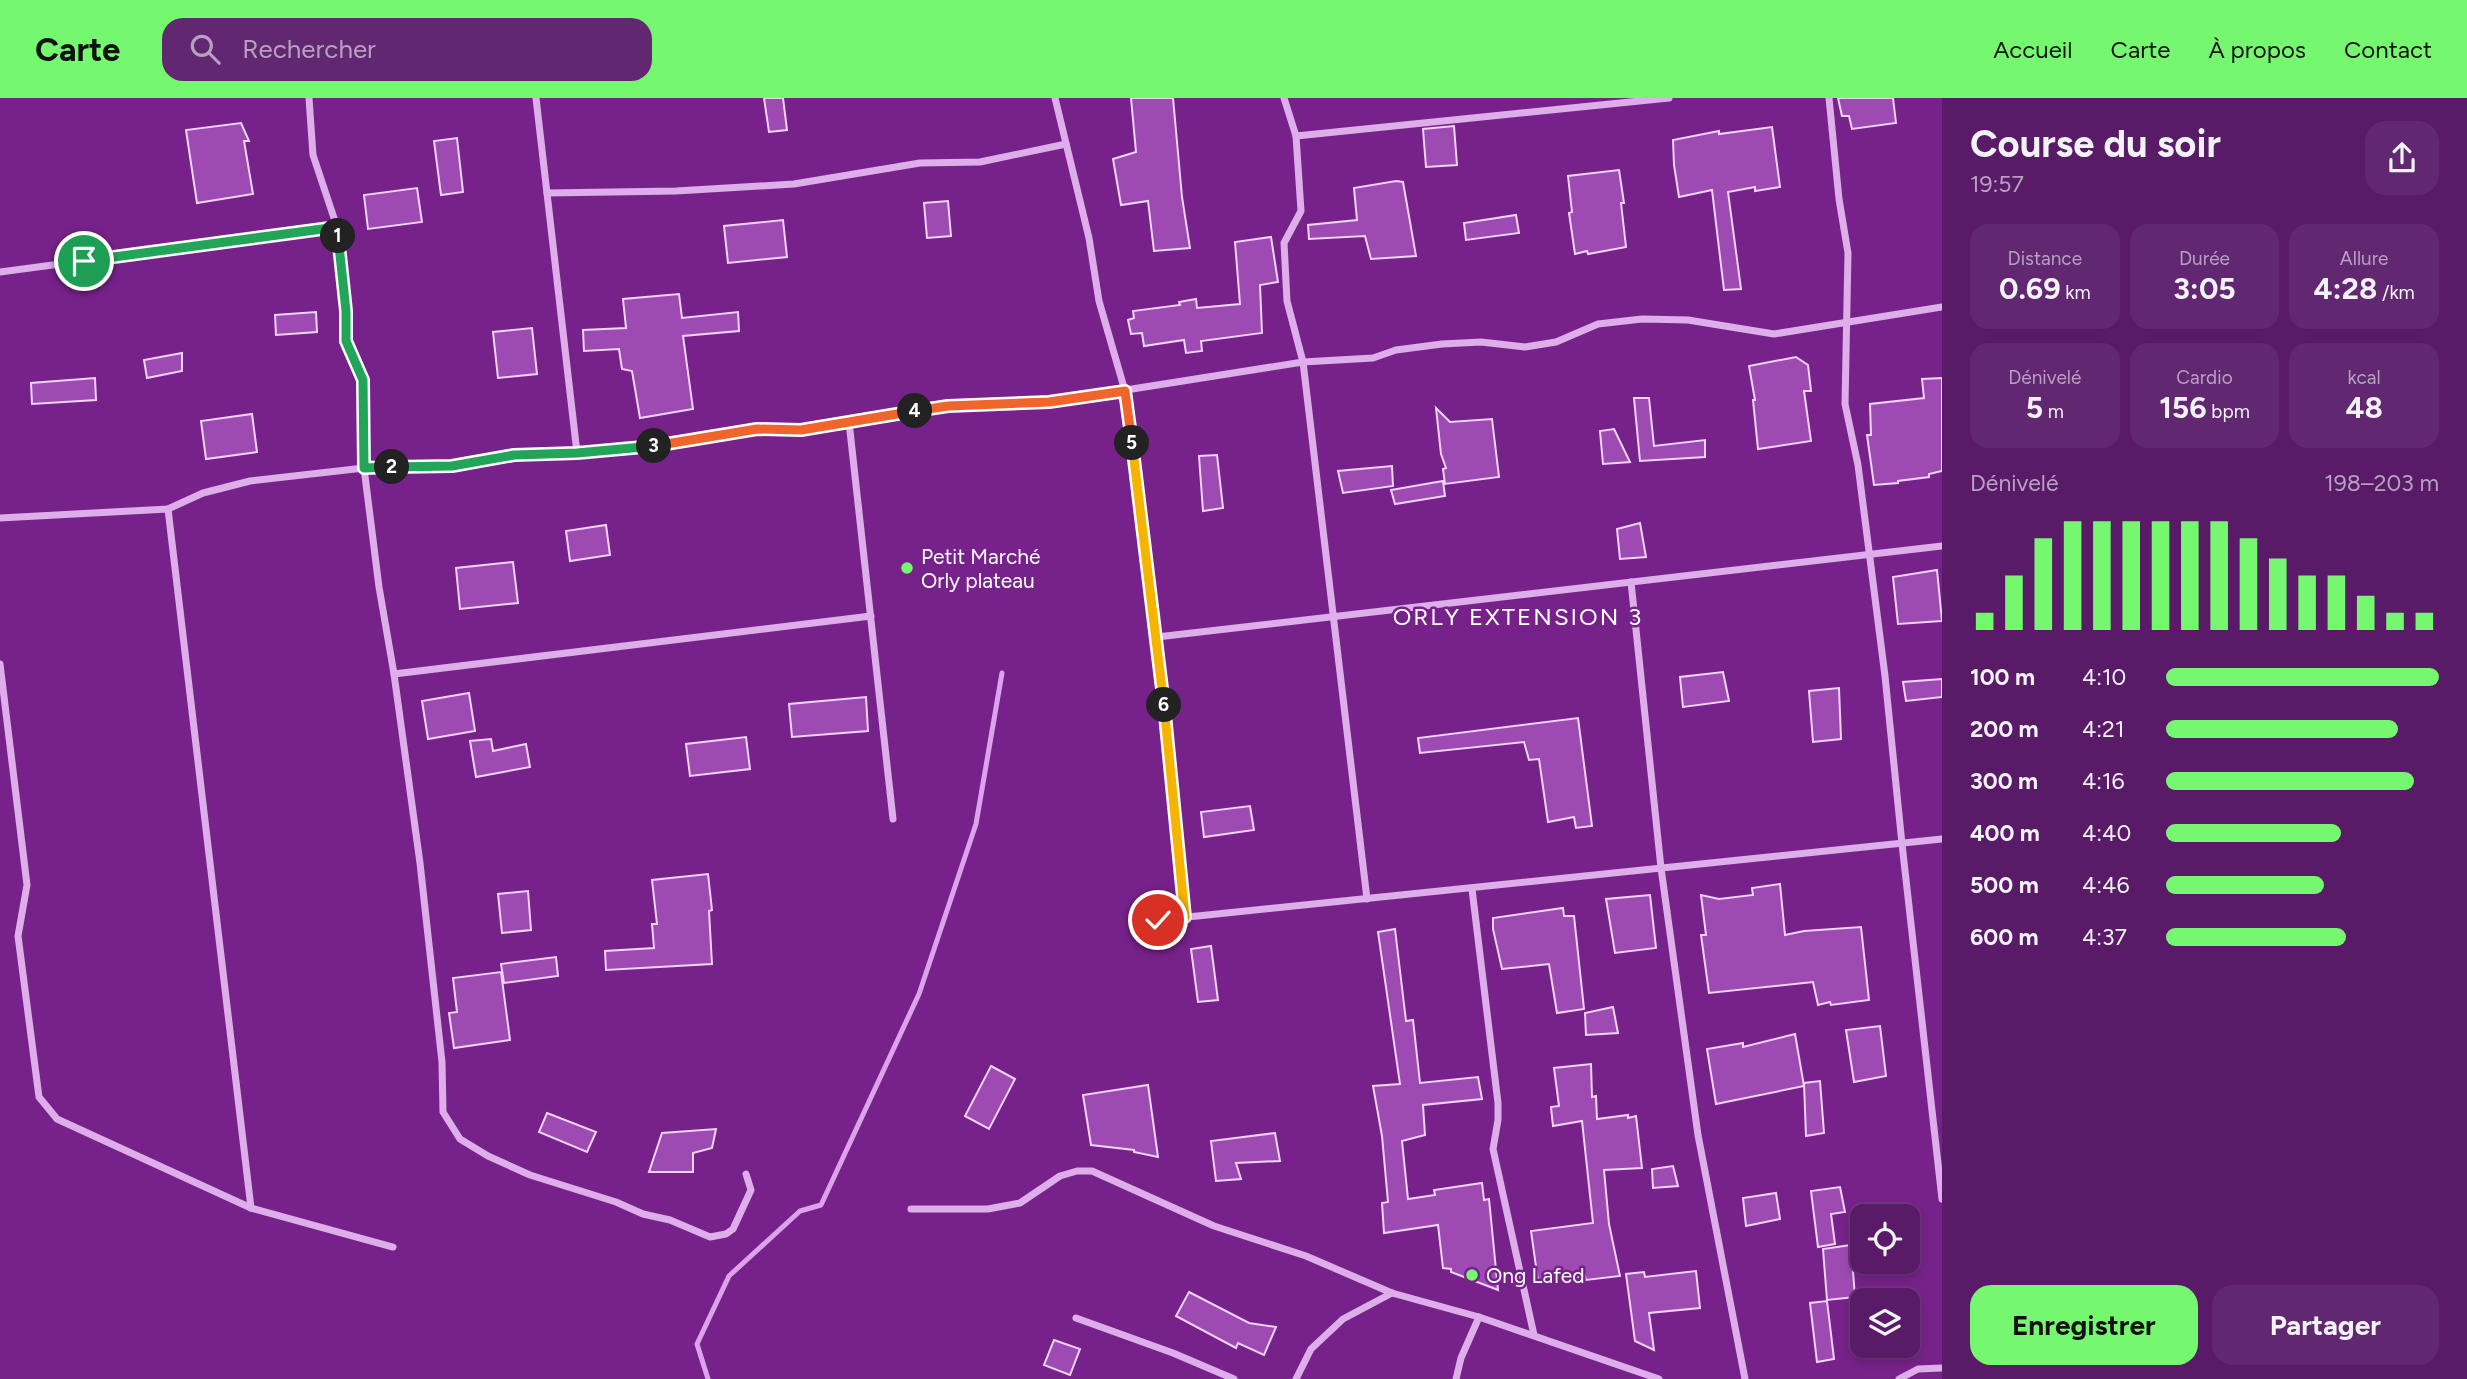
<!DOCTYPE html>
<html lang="fr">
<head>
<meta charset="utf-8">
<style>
	:root { --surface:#591a68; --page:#622771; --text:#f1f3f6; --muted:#b7a1c0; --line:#6e387c; --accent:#76f770 }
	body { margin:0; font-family:Figtree,sans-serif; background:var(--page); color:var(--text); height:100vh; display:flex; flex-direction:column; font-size:26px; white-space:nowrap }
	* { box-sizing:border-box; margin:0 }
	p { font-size:23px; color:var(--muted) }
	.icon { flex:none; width:38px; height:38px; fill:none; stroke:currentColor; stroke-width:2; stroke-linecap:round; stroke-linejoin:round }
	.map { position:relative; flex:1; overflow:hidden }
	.drawer { display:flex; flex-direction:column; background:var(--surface); width:525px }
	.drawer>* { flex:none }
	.buttons { position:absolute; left:1850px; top:1106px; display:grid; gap:14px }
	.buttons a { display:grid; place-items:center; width:70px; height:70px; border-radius:14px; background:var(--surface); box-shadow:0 4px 10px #0003,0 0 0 2px var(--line); font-size:35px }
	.pin { position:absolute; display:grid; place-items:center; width:60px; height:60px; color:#fff; margin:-30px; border:4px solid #fff; border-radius:50%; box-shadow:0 2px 7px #0007 }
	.km { position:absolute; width:35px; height:35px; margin:-18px; border-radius:50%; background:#222; color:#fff; font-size:19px; line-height:35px; text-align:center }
	.round { display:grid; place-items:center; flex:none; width:74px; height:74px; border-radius:21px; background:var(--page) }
	.summary { display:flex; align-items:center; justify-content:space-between; height:119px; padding:0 28px }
	h1 { font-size:38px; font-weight:700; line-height:52px }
	.stats { display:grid; grid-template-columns:repeat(3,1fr); gap:10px; height:119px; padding:7px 28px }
	.stats div { display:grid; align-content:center; border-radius:18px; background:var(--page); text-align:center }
	.stats b { font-size:30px; font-weight:700 }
	.stats small { font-size:19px; font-weight:400 }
	.stats p { font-size:19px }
	.chart { height:196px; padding:14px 28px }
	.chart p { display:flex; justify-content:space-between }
	.chart svg { width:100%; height:126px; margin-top:7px; stroke:var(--accent); stroke-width:6 }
	.action { display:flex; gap:14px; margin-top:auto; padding:14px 28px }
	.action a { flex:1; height:80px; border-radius:21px; background:var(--accent); color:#111; font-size:28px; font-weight:700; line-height:80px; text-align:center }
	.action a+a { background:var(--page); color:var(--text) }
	ul { padding:0 28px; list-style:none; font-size:23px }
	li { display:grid; grid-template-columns:112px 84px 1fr; align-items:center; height:52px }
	li i { height:18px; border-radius:9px; background:var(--accent) }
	header { display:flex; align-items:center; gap:42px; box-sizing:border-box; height:98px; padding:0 35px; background:var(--accent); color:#111 }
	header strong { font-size:33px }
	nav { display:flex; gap:38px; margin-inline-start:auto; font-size:24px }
	.search { width:490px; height:63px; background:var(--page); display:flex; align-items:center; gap:18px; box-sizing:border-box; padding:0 24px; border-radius:21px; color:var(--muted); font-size:26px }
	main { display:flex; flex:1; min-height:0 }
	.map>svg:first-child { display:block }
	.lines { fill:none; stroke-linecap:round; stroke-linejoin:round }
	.stream { stroke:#dca2ec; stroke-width:5 }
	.building { fill:#9d4bb2; stroke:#f0d3f8; stroke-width:2 }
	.street { stroke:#deaeeb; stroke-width:7 }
	.split-1-casing { stroke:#fff; stroke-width:14 }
	.split-2-casing { stroke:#fff; stroke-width:14 }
	.split-3-casing { stroke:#fff; stroke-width:14 }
	.split-4-casing { stroke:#fff; stroke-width:14 }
	.split-5-casing { stroke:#fff; stroke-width:14 }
	.split-6-casing { stroke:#fff; stroke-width:14 }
	.split-7-casing { stroke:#fff; stroke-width:14 }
	.split-1 { stroke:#22a559; stroke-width:9 }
	.split-2 { stroke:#22a559; stroke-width:9 }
	.split-3 { stroke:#22a559; stroke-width:9 }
	.split-4 { stroke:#f0652b; stroke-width:9 }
	.split-5 { stroke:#f0652b; stroke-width:9 }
	.split-6 { stroke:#f5b400; stroke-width:9 }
	.split-7 { stroke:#f5b400; stroke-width:9 }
	.poi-dot { fill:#76f770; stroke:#77228a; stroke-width:2.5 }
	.labels { text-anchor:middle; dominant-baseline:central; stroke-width:5; stroke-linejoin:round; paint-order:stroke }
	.poi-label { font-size:21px; fill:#fff; stroke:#77228a; text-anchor:start }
	.quarter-label { font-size:24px; letter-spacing:2px; fill:#fff; stroke:#77228a }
</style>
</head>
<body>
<header>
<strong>Carte</strong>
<div class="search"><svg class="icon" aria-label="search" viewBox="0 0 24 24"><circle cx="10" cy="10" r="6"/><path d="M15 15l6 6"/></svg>Rechercher</div>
<nav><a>Accueil</a><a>Carte</a><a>À propos</a><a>Contact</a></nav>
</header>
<main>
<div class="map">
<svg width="1942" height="1281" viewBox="0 0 1942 1281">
	<rect width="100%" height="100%" fill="#77228a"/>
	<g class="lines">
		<!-- stream -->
		<polyline class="stream" points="708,1281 697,1246 729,1178 800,1113 821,1107 919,896 976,726 1002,575"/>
	</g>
	<!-- building -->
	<g class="building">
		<polygon points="764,0 783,0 787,32 769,34"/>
		<polygon points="1131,0 1173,0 1182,99 1190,150 1154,153 1148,103 1121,107 1113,61 1136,54"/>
		<polygon points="1838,0 1893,0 1896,25 1852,31 1849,18 1842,18"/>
		<polygon points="241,25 249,43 244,43 253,96 197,105 186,32"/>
		<polygon points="1454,28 1457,67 1426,69 1423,31"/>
		<polygon points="1772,29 1780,89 1755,93 1755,89 1728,94 1741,191 1724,192 1712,92 1679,99 1674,67 1673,42 1719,33 1719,36"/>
		<polygon points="457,40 463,94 441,97 434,43"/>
		<polygon points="1619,72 1624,105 1621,105 1626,149 1588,156 1587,153 1575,156 1569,115 1572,114 1568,78"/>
		<polygon points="1396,83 1403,84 1416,158 1371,161 1365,138 1309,141 1308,127 1357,122 1354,90"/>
		<polygon points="417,90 422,124 368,131 364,97"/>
		<polygon points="948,103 951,138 927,140 924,105"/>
		<polygon points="1516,117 1519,135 1466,142 1464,125"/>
		<polygon points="783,122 787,159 728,165 724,128"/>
		<polygon points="1271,139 1278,184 1260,187 1262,235 1201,243 1202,253 1186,255 1184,242 1144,248 1142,235 1131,236 1128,222 1134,220 1133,213 1180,207 1179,204 1196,201 1197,210 1240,206 1235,144"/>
		<polygon points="679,196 682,220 738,214 739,233 683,238 693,311 640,320 632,273 622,271 619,251 584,253 583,232 626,230 623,201"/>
		<polygon points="316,214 317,234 276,237 275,217"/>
		<polygon points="532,230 537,276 498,280 493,234"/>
		<polygon points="182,255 182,273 147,280 144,262"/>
		<polygon points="1796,259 1808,267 1811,293 1804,293 1811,343 1758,351 1753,302 1755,302 1749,268"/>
		<polygon points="95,280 96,302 32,306 31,285"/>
		<polygon points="1942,280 1942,373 1929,376 1929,379 1898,383 1898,385 1874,387 1867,337 1871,337 1870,306 1924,300 1922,281"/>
		<polygon points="1634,300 1649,300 1654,348 1705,342 1705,359 1640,363"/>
		<polygon points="1436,310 1450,324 1492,321 1499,379 1445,386 1443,371 1446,370 1441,356"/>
		<polygon points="252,316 257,354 206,361 201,323"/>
		<polygon points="1614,331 1630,364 1603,366 1600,333"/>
		<polygon points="1217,357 1223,410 1203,413 1199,358"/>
		<polygon points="1392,368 1393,388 1343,395 1338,373"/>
		<polygon points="1443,383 1445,398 1395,406 1391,392"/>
		<polygon points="1640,425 1646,459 1620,461 1617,431"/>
		<polygon points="606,427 610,457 570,463 566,433"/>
		<polygon points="513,464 518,505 460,511 456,470"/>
		<polygon points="1937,472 1942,523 1898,526 1893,479"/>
		<polygon points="1723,574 1729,603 1683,609 1680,579"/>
		<polygon points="1942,581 1942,599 1906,603 1903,584"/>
		<polygon points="1839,590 1841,641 1813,644 1809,593"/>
		<polygon points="469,595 475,633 428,641 422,603"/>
		<polygon points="866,599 868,633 792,639 789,606"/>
		<polygon points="1578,620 1592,728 1576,730 1574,719 1548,724 1539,661 1529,662 1524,644 1420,655 1418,640"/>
		<polygon points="746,639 750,671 690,678 686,646"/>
		<polygon points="491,641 493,653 526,646 530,669 476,679 470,643"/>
		<polygon points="1250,708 1254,732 1204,739 1201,714"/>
		<polygon points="708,776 712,812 709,813 712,866 606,872 605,853 654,850 652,826 657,826 652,782"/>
		<polygon points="1780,786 1785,837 1804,833 1861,829 1869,902 1831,907 1830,904 1818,907 1813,884 1709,895 1701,837 1706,837 1701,797 1719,801 1753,797 1752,790"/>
		<polygon points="528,793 531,832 502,835 498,796"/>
		<polygon points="1650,797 1656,850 1615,855 1606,801"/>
		<polygon points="1563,810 1564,818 1574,818 1584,911 1557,915 1549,866 1502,871 1493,831 1493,820"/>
		<polygon points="1395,831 1406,923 1413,922 1420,985 1478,979 1482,1001 1423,1007 1425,1037 1402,1043 1408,1101 1435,1097 1434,1092 1482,1085 1484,1102 1489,1101 1498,1192 1451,1174 1451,1171 1443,1170 1438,1127 1384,1135 1382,1105 1388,1104 1382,1038 1373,988 1400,986 1378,834"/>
		<polygon points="1211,848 1218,902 1198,904 1191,851"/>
		<polygon points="556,859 558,878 504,885 501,866"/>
		<polygon points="501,874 510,942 454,950 449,915 457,914 453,880"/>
		<polygon points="1613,909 1618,935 1586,937 1585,915"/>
		<polygon points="1880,928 1886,978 1854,984 1846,932"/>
		<polygon points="1795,936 1804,988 1716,1006 1707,951 1743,945 1743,949"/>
		<polygon points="1591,966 1592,999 1596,998 1597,1021 1628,1017 1628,1020 1636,1018 1642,1070 1604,1072 1609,1126 1620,1178 1586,1182 1585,1178 1553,1183 1538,1183 1531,1133 1593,1125 1582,1023 1553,1028 1551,1009 1559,1008 1554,970"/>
		<polygon points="991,968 1015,981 989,1031 965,1018"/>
		<polygon points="1820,983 1824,1035 1806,1038 1804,985"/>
		<polygon points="1148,987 1158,1059 1134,1054 1134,1052 1091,1047 1083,997"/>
		<polygon points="547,1015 596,1034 587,1054 539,1034"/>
		<polygon points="716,1031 712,1050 693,1055 693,1074 649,1074 662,1035"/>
		<polygon points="1275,1035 1280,1063 1236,1065 1241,1081 1216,1083 1211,1043"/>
		<polygon points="1673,1068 1678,1088 1653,1090 1652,1071"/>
		<polygon points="1840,1089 1845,1114 1831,1116 1835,1146 1818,1149 1811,1093"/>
		<polygon points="1776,1095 1780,1121 1746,1128 1743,1100"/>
		<polygon points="1851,1147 1855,1199 1827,1202 1823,1151"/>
		<polygon points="1696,1173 1700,1210 1649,1215 1654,1252 1635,1243 1626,1176 1644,1174 1645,1179"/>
		<polygon points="1189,1194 1249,1225 1276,1229 1264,1257 1238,1245 1236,1250 1176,1218"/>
		<polygon points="1827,1203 1834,1261 1817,1264 1810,1205"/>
		<polygon points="1054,1242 1080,1251 1070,1277 1044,1267"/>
	</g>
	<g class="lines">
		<!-- street -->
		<g class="street">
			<polyline points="309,0 313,57 337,129 346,213 346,243 363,282 364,370 379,489 394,576 420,765 442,964 443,1014 460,1041 488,1058 530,1077 616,1104 643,1116 670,1122 710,1139 726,1136 733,1131 751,1092 746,1076"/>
			<polyline points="536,0 577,355"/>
			<polyline points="1055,0 1089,140 1099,203 1125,293 1157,539 1185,819"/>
			<polyline points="1284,0 1296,38 1301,113 1284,145 1287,203 1303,264 1367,801"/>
			<polyline points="1829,0 1839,101 1848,155 1845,306 1858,367 1885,578 1902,746 1942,1101"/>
			<polyline points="1296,38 1669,0"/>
			<polyline points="547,95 676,93 794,86 920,65 980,64 1066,46"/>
			<polyline points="0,174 337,129"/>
			<polyline points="849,324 893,721"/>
			<polyline points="168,411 251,1110"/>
			<polyline points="0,420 168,411 203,395 250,383 364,370 452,368 514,357 577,355 643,350 757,331 801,332 948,308 1050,304 1303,264 1373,260 1396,252 1442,246 1481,244 1525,249 1556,244 1598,226 1642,221 1688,222 1774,236 1942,209"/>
			<polyline points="1631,484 1661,770 1698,1037 1745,1281"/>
			<polyline points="1157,539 1942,448"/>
			<polyline points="0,566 27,787 18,838 39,999 57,1021 251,1110 393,1149"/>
			<polyline points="394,576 871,518"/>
			<polyline points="1472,791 1498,1005 1498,1022 1493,1051 1534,1237"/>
			<polyline points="1159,822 1942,741"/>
			<polyline points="911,1111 988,1111 1020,1105 1060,1078 1077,1073 1092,1073 1214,1128 1306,1158 1392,1195 1479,1219 1659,1281"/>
			<polyline points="1076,1220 1173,1255 1234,1281"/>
			<polyline points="1296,1281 1311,1251 1343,1221 1392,1195"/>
			<polyline points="1456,1281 1461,1260 1479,1219"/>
			<polyline points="1899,1281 1918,1271 1942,1270"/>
		</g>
	</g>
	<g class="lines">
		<defs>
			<polyline id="split-1" points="84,163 337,129 338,138"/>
			<polyline id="split-2" points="338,138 346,213 346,243 363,282 364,370 392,369"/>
			<polyline id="split-3" points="392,369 452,368 514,357 577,355 654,348"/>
			<polyline id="split-4" points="654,348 757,331 801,332 915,313"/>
			<polyline id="split-5" points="915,313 948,308 1049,304 1125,293 1132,345"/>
			<polyline id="split-6" points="1132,345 1164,607"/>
			<polyline id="split-7" points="1158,822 1185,819 1164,607"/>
		</defs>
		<!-- split-1 casing -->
		<use href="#split-1" class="split-1-casing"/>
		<!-- split-2 casing -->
		<use href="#split-2" class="split-2-casing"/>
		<!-- split-3 casing -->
		<use href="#split-3" class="split-3-casing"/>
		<!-- split-4 casing -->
		<use href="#split-4" class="split-4-casing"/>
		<!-- split-5 casing -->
		<use href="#split-5" class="split-5-casing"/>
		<!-- split-6 casing -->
		<use href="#split-6" class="split-6-casing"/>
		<!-- split-7 casing -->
		<use href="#split-7" class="split-7-casing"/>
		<!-- split-1 -->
		<use href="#split-1" class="split-1"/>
		<!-- split-2 -->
		<use href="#split-2" class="split-2"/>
		<!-- split-3 -->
		<use href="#split-3" class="split-3"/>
		<!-- split-4 -->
		<use href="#split-4" class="split-4"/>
		<!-- split-5 -->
		<use href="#split-5" class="split-5"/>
		<!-- split-6 -->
		<use href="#split-6" class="split-6"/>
		<!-- split-7 -->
		<use href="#split-7" class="split-7"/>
	</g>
	<!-- markers -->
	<g class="poi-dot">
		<circle cx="907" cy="470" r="7"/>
		<circle cx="1472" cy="1177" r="7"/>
	</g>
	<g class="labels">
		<!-- poi labels -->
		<g class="poi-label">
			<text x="921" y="458">Petit Marché<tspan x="921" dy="24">Orly plateau</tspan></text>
			<text x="1486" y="1177">Ong Lafed</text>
		</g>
		<!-- quarter labels -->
		<g class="quarter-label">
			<text x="1518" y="518">ORLY EXTENSION 3</text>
		</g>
	</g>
</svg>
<div class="buttons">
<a><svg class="icon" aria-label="locate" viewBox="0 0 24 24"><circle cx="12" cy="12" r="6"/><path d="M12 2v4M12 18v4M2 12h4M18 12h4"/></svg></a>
<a><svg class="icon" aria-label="layers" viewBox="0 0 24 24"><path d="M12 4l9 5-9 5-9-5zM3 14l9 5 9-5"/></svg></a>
</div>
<div class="pin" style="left:84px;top:163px;background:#1e9e55"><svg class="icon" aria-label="arrive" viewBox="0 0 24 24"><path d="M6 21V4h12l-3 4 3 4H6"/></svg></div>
<div class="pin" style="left:1158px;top:822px;background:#d93025"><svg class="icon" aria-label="check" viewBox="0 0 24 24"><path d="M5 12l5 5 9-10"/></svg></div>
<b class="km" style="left:338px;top:138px">1</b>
<b class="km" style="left:392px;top:369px">2</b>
<b class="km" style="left:654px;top:348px">3</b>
<b class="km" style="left:915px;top:313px">4</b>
<b class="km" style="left:1132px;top:345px">5</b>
<b class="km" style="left:1164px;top:607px">6</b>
</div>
<section class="drawer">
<div class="summary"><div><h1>Course du soir</h1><p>19:57</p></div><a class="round"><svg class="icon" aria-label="share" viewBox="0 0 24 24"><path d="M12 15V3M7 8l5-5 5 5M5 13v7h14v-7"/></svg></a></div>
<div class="stats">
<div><p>Distance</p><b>0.69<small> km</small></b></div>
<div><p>Durée</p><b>3:05</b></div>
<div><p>Allure</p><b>4:28<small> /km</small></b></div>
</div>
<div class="stats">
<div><p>Dénivelé</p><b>5<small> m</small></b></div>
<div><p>Cardio</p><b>156<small> bpm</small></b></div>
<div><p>kcal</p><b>48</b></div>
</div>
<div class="chart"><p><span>Dénivelé</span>198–203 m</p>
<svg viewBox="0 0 160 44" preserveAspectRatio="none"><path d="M5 44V38M15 44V25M25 44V12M35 44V6M45 44V6M55 44V6M65 44V6M75 44V6M85 44V6M95 44V12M105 44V19M115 44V25M125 44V25M135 44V32M145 44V38M155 44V38"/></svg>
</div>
<ul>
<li><b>100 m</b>4:10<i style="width:100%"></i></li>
<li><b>200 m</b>4:21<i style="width:85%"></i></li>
<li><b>300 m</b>4:16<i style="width:91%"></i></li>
<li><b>400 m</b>4:40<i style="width:64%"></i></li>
<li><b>500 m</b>4:46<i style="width:58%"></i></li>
<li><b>600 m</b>4:37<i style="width:66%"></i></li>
</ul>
<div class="action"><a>Enregistrer</a><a>Partager</a></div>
</section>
</main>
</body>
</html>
